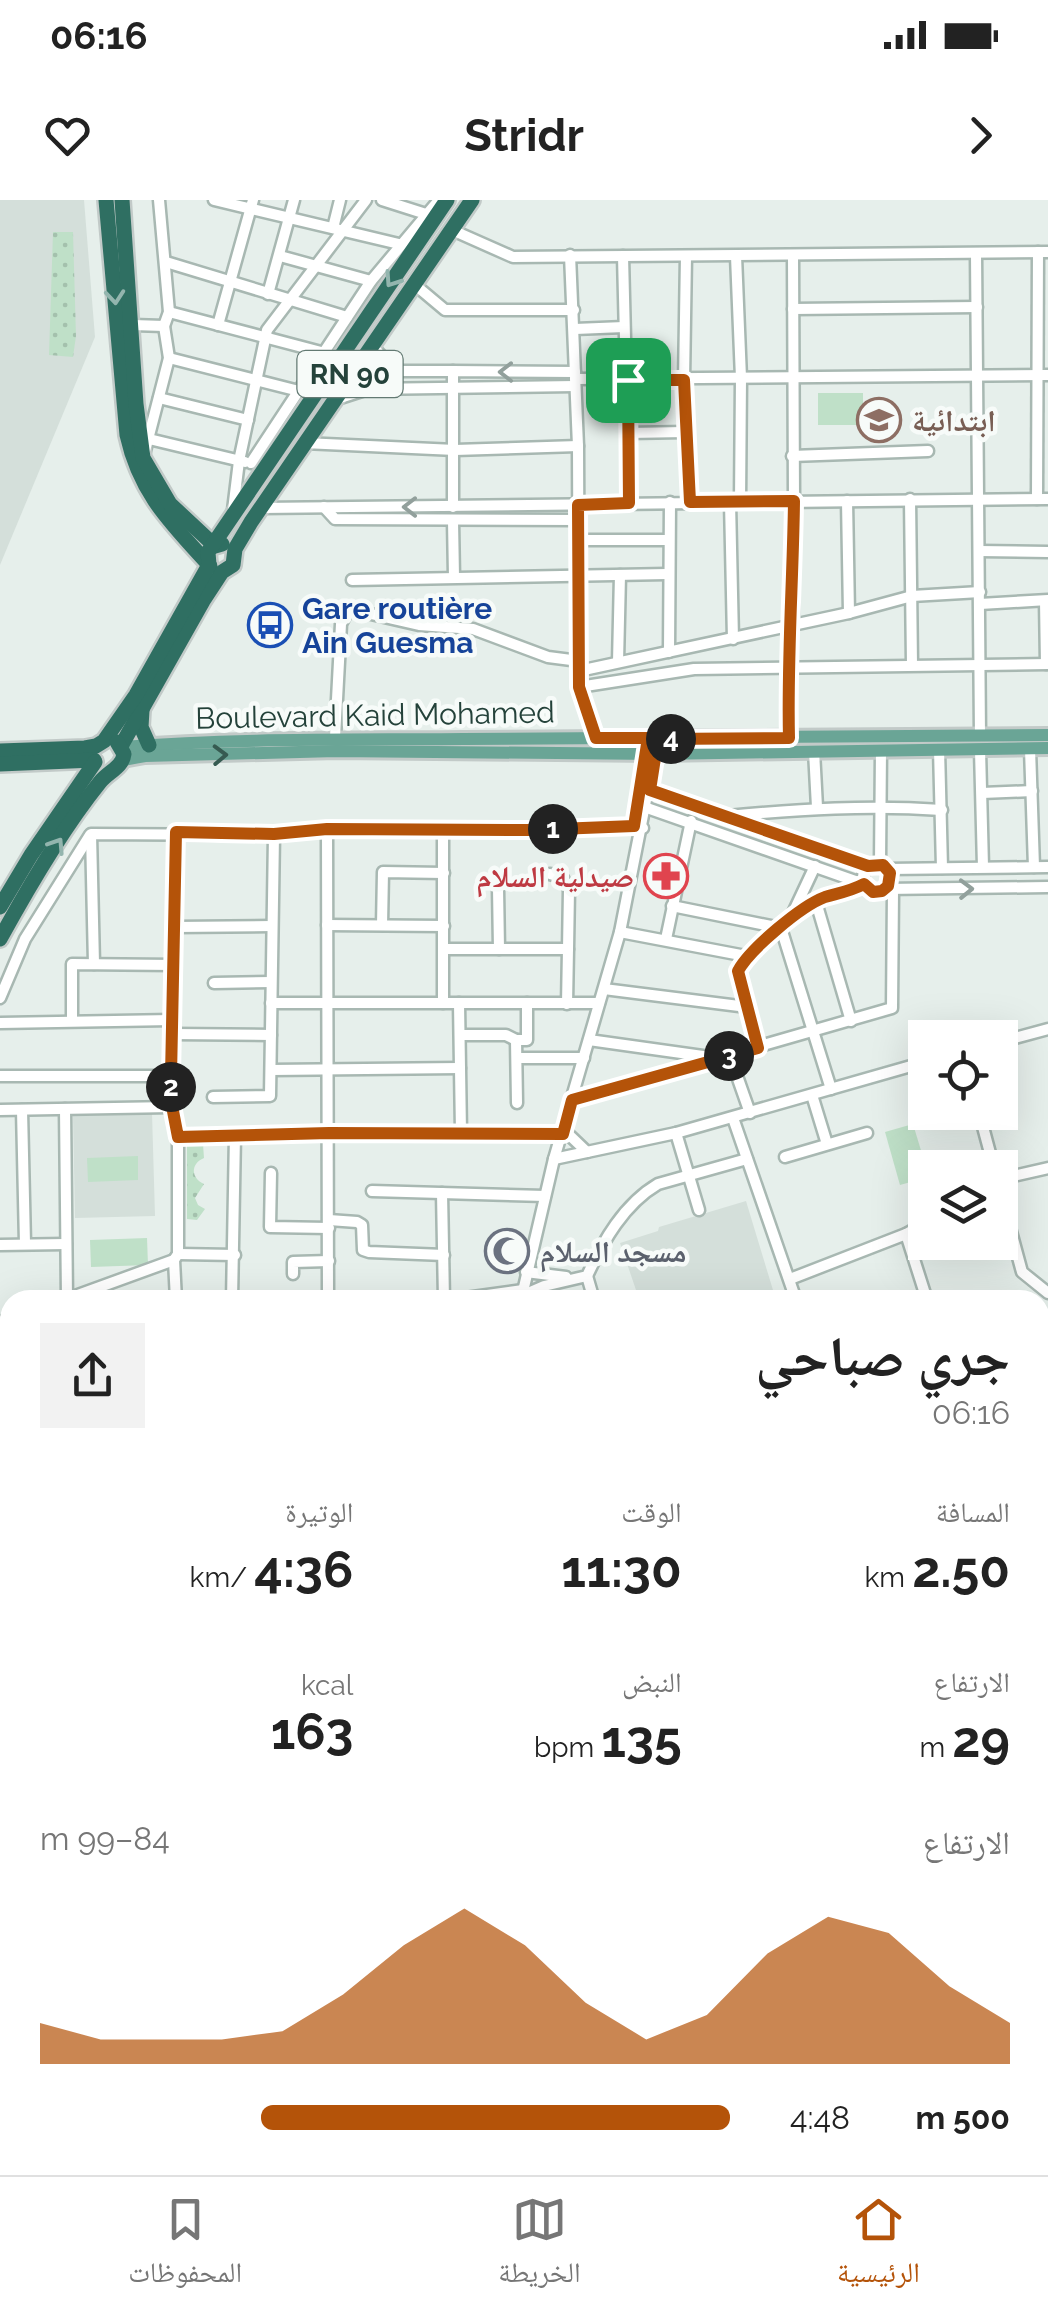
<!DOCTYPE html>
<html lang="ar">
<head>
<meta charset="utf-8">
<style>
	:root { --surface:#fff; --page:#f2f2f2; --text:#222; --muted:#767676; --line:#e0e0e0; --accent:#b45309 }
	body { margin:0; font-family:Raleway,"Noto Naskh Arabic",sans-serif; background:var(--page); color:var(--text); direction:rtl; height:100vh; display:flex; flex-direction:column; font-size:38px; white-space:nowrap }
	* { box-sizing:border-box; margin:0 }
	p { font-size:32px; color:var(--muted) }
	.icon { flex:none; width:55px; height:55px; fill:none; stroke:currentColor; stroke-width:2; stroke-linecap:round; stroke-linejoin:round }
	.map { position:relative; flex:1; overflow:hidden; direction:ltr }
	.details { position:absolute; left:0px; top:1090px; width:1050px; height:885px; display:flex; flex-direction:column; background:var(--surface); border-radius:30px 30px 0 0; box-shadow:0 10px 40px #0002; direction:rtl }
	.details>* { flex:none }
	.fabs { position:absolute; left:908px; top:820px; display:grid; gap:20px }
	.fabs a { display:grid; place-items:center; width:110px; height:110px; border-radius:0px; background:var(--surface); box-shadow:0 10px 40px #0002; font-size:50px }
	.pin { position:absolute; display:grid; place-items:center; width:85px; height:85px; color:#fff; margin:-42px; border-radius:20px; box-shadow:0 5px 15px #0006 }
	.km { position:absolute; width:50px; height:50px; margin:-25px; border-radius:50%; background:#222; color:#fff; font-size:28px; line-height:50px; text-align:center }
	.round { display:grid; place-items:center; flex:none; width:105px; height:105px; border-radius:0px; background:var(--page) }
	.summary { display:flex; align-items:center; justify-content:space-between; height:170px; padding:0 40px }
	h1 { font-size:55px; font-weight:700; line-height:75px }
	.metrics { display:grid; grid-template-columns:repeat(3,1fr); gap:15px; height:170px; padding:10px 40px }
	.metrics div { display:grid; align-content:center }
	.metrics b { font-size:50px; font-weight:700 }
	.metrics small { font-size:28px; font-weight:400 }
	.metrics p { font-size:28px }
	.chart { height:280px; padding:20px 40px }
	.chart p { display:flex; justify-content:space-between }
	.chart svg { width:100%; height:180px; margin-top:10px; fill:var(--accent); opacity:.7 }
	ul { padding:0 40px; list-style:none; font-size:32px }
	li { display:grid; grid-template-columns:160px 120px 1fr; align-items:center; height:75px }
	li i { height:25px; border-radius:12px; background:var(--accent) }
	.status { display:flex; justify-content:space-between; align-items:center; height:70px; padding:0 50px; background:var(--surface); direction:ltr }
	.status svg { height:28px; fill:currentColor }
	header { display:flex; justify-content:space-between; align-items:center; height:130px; padding:0 40px; background:var(--surface); font-size:45px; font-weight:700 }
	.dock { display:flex; justify-content:space-around; align-items:center; height:140px; border-top:2px solid var(--line); background:var(--surface); font-size:28px; color:var(--muted) }
	.dock a { display:grid; justify-items:center; gap:5px }
	.dock .active { color:var(--accent) }
	.map>svg:first-child { display:block }
	.built { fill:#d4dfda }
	.grass { fill:url(#grass-dots) }
	.garden { fill:#bfe0c8 }
	.lines { fill:none; stroke-linecap:round; stroke-linejoin:round }
	.minor-casing { stroke:#a8b8b2; stroke-width:15 }
	.major-casing { stroke:#c2cac8; stroke-width:18 }
	.highway-casing { stroke:#c2cac8; stroke-width:20 }
	.minor { stroke:#fff; stroke-width:10 }
	.major { stroke:#6aa596; stroke-width:12 }
	.highway { stroke:#2f6f62; stroke-width:15 }
	.oneway { stroke:#93b5ae }
	.oneway2 { stroke:#92a09c }
	.oneway3 { stroke:#365b51 }
	.route-casing { stroke:#fff; stroke-width:20 }
	.route { stroke:#b45309; stroke-width:12 }
	.labels { text-anchor:middle; dominant-baseline:central; stroke-width:9; stroke-linejoin:round; paint-order:stroke }
	.shield { fill:#f7fbf9; stroke:#637a73; stroke-width:2.5 }
	.shield-label { font-size:28px; font-weight:bold; fill:#24423a }
	.education-label { font-size:30px; font-weight:bold; fill:#785e54; stroke:#f7fbf9; text-anchor:start }
	.transit-label { font-size:30px; font-weight:bold; fill:#164399; stroke:#f7fbf9; text-anchor:start }
	.street-label { font-size:30px; fill:#24423a; stroke:#f7fbf9 }
	.health-label { font-size:30px; font-weight:bold; fill:#be3a42; stroke:#f7fbf9; text-anchor:end }
	.worship-label { font-size:30px; font-weight:bold; fill:#5b616d; stroke:#f7fbf9; text-anchor:start }
</style>
</head>
<body>
<div class="status"><b>06:16</b><svg viewBox="0 0 49 12"><path d="M0 12V9h3v3zM5 12V6h3v6zM10 12V3h3v9zM15 12V0h3v12zM26 1h20v11H26zM47 4h2v5h-2z"/></svg></div>
<header><svg class="icon" aria-label="forward" viewBox="0 0 24 24"><path d="M9 5l7 7-7 7"/></svg>Stridr<svg class="icon" aria-label="heart" viewBox="0 0 24 24"><path d="M12 20l-8-8c-3-5 5-10 8-4 3-6 11-1 8 4z"/></svg></header>
<div class="map">
<svg width="1048" height="1975" viewBox="0 0 1048 1975">
	<defs>
		<pattern id="grass-dots" width="8" height="8" patternUnits="userSpaceOnUse" patternTransform="scale(2.5)"><rect width="8" height="8" fill="#bfe0c8"/><path d="M2 2h.1M6 6h.1" fill="none" stroke="#a4c1ad" stroke-width="1.8" stroke-linecap="round"/></pattern>
	</defs>
	<rect width="100%" height="100%" fill="#e6efeb"/>
	<!-- built -->
	<g class="built">
		<polygon points="0,0 84,0 95,137 0,365"/>
		<polygon points="152,913 155,1016 75,1018 73,916"/>
		<polygon points="746,1001 776,1100 605,1100 636,1090 620,1043 658,1031 659,1027"/>
	</g>
	<!-- grass -->
	<g class="grass">
		<polygon points="53,32 73,32 76,136 73,157 49,155"/>
		<path d="M187 944H203L204 958C190 964 191 978 204 984L195 998 198 1005 205 1009 197 1020 187 1019Z"/>
		<polygon points="0,1533 10,1560 10,1641 0,1620"/>
	</g>
	<!-- garden -->
	<g class="garden">
		<rect x="818" y="193" width="45" height="32"/>
		<polygon points="913,924 926,967 925,978 900,985 885,932"/>
		<polygon points="138,956 138,980 88,982 87,958"/>
		<polygon points="147,1038 148,1065 91,1067 90,1040"/>
	</g>
	<g class="lines">
		<defs>
			<g id="minor">
				<polyline points="214,0 399,44"/>
				<polyline points="382,0 426,14"/>
				<polyline points="333,28 340,0"/>
				<polyline points="452,30 513,57 1048,52"/>
				<polyline points="976,54 980,536"/>
				<polyline points="570,55 578,246 579,487 596,538"/>
				<polyline points="280,56 371,81"/>
				<polyline points="623,56 629,303"/>
				<polyline points="686,56 684,180 690,301"/>
				<polyline points="736,56 741,178 740,302"/>
				<polyline points="166,62 347,117"/>
				<polyline points="414,84 445,110 574,110"/>
				<polyline points="268,94 294,0"/>
				<polyline points="793,109 977,107"/>
				<polyline points="169,112 325,153"/>
				<polyline points="133,125 164,126 169,112 159,0"/>
				<polyline points="218,125 253,0"/>
				<polyline points="575,129 624,127"/>
				<polyline points="371,145 396,171 453,171"/>
				<polyline points="169,158 299,191"/>
				<polyline points="575,179 1048,175"/>
				<polyline points="159,198 248,220"/>
				<polyline points="337,199 368,189 575,186"/>
				<polyline points="628,233 685,232"/>
				<polyline points="149,239 245,262"/>
				<polyline points="304,243 455,250 578,246"/>
				<polyline points="145,251 169,158 164,126"/>
				<polyline points="792,256 928,251"/>
				<polyline points="251,263 371,81 439,0"/>
				<polyline points="910,299 912,465"/>
				<polyline points="1037,299 1038,52"/>
				<polyline points="847,301 849,413"/>
				<polyline points="730,302 733,439"/>
				<polyline points="324,307 335,319 578,320"/>
				<polyline points="453,307 453,171 575,172"/>
				<polyline points="261,308 1048,299"/>
				<polyline points="233,310 239,261 267,130 366,0"/>
				<polyline points="453,321 454,377"/>
				<polyline points="578,340 667,340"/>
				<polyline points="979,351 1048,352"/>
				<polyline points="352,380 667,374"/>
				<polyline points="1045,401 1046,464"/>
				<polyline points="980,404 1048,400"/>
				<polyline points="669,452 670,302"/>
				<polyline points="618,462 620,375"/>
				<polyline points="579,471 849,413 912,396 980,392"/>
				<polyline points="579,487 694,469 1048,464"/>
				<polyline points="335,537 341,424 349,409 419,425 473,429 548,457 579,461"/>
				<polyline points="789,538 787,467 793,426 794,301 793,56"/>
				<polyline points="939,549 942,668"/>
				<polyline points="1030,549 1034,667"/>
				<polyline points="980,550 983,667"/>
				<polyline points="814,551 817,607"/>
				<polyline points="651,590 869,666"/>
				<polyline points="982,593 1032,591"/>
				<polyline points="647,608 864,684"/>
				<path d="M728 616C801 609 869 605 942 610"/>
				<polyline points="633,626 647,549"/>
				<polyline points="327,629 328,1100"/>
				<polyline points="880,663 881,550"/>
				<circle cx="877" cy="678" r="14"/>
				<polyline points="888,669 1048,667"/>
				<polyline points="550,674 563,678 569,690 568,749"/>
				<polyline points="498,688 499,749"/>
				<polyline points="885,689 1048,687"/>
				<polyline points="816,702 851,821"/>
				<polyline points="672,706 781,728 831,889"/>
				<polyline points="792,715 815,666"/>
				<polyline points="327,725 444,726"/>
				<polyline points="382,725 383,672 444,673"/>
				<polyline points="175,727 272,726"/>
				<polyline points="620,732 746,756"/>
				<polyline points="666,739 691,621"/>
				<polyline points="444,749 568,749 567,804"/>
				<polyline points="94,764 91,634 274,635 327,629 643,628"/>
				<polyline points="214,783 271,782"/>
				<polyline points="604,789 747,807"/>
				<polyline points="0,798 25,739 90,635"/>
				<polyline points="271,803 599,803"/>
				<polyline points="443,803 443,629"/>
				<polyline points="459,803 461,933"/>
				<polyline points="72,821 72,764 174,765"/>
				<polyline points="0,823 172,820"/>
				<polyline points="172,834 271,835"/>
				<polyline points="460,835 506,835 516,840"/>
				<polyline points="589,840 717,858"/>
				<polyline points="1000,842 1048,829"/>
				<path d="M759 848 738 771C750 749 801 706 825 697 839 692 851 692 864 684"/>
				<polyline points="730,856 750,913"/>
				<polyline points="517,858 584,858"/>
				<polyline points="271,870 460,868"/>
				<polyline points="0,876 171,876"/>
				<polyline points="812,895 827,944"/>
				<polyline points="213,897 270,896 274,635"/>
				<polyline points="572,900 892,808 893,691"/>
				<polyline points="517,903 516,840 527,840 527,803"/>
				<polyline points="65,909 67,1099"/>
				<polyline points="0,910 172,907"/>
				<polyline points="22,910 25,1044"/>
				<polyline points="979,912 994,968"/>
				<polyline points="733,918 796,1100"/>
				<polyline points="564,930 587,952"/>
				<polyline points="676,933 699,1010"/>
				<polyline points="178,937 329,933 563,934"/>
				<polyline points="785,957 867,933"/>
				<polyline points="554,959 676,933 925,862"/>
				<polyline points="271,973 270,1027 329,1028"/>
				<polyline points="1000,979 1048,968"/>
				<polyline points="372,991 545,996"/>
				<polyline points="1000,991 1022,1072 1048,1093"/>
				<polyline points="442,993 444,1100"/>
				<polyline points="329,1020 357,1022 362,1025 363,1050 369,1052 444,1055"/>
				<polyline points="906,1034 927,1100"/>
				<polyline points="0,1045 66,1044"/>
				<polyline points="178,1054 235,1055"/>
				<polyline points="526,1072 566,1077"/>
				<polyline points="293,1074 293,1062 329,1061"/>
				<polyline points="587,1076 594,1100"/>
				<polyline points="790,1079 906,1034 925,1023"/>
				<path d="M521 1096 544 1086 587 1076C603 1041 624 1004 658 984L747 959"/>
				<polyline points="64,1100 174,1060"/>
				<polyline points="176,1100 174,1060 178,1054 178,937 172,907 171,876 176,632"/>
				<polyline points="232,1100 235,935"/>
				<polyline points="451,1100 523,1090"/>
				<polyline points="521,1100 554,959 620,732 658,539"/>
				<polyline points="0,1122 10,1118"/>
				<polyline points="0,1175 10,1208"/>
				<polyline points="1040,1181 1048,1180"/>
				<polyline points="1040,1240 1048,1238"/>
				<polyline points="1040,1290 1048,1287"/>
				<polyline points="0,1388 10,1418"/>
				<polyline points="1040,1402 1048,1404"/>
				<polyline points="1040,1451 1048,1453"/>
				<polyline points="0,1514 10,1511"/>
				<polyline points="1040,1526 1048,1528"/>
				<polyline points="1040,1580 1048,1581"/>
				<polyline points="1040,1629 1048,1631"/>
				<polyline points="1040,1690 1048,1689"/>
				<polyline points="1040,1717 1048,1713"/>
				<polyline points="1040,1743 1048,1759"/>
				<polyline points="1040,1822 1048,1818"/>
				<polyline points="1040,1878 1048,1897"/>
				<polyline points="1040,1931 1048,1927"/>
				<polyline points="300,1965 310,1975"/>
				<polyline points="518,1965 524,1975"/>
				<polyline points="673,1965 680,1975"/>
				<polyline points="738,1965 744,1975"/>
				<polyline points="805,1965 809,1975"/>
				<polyline points="250,1975 268,1965"/>
				<polyline points="428,1975 436,1969 439,1975"/>
				<polyline points="598,1975 612,1965"/>
				<polyline points="839,1975 860,1965"/>
				<polyline points="949,1975 970,1965"/>
				<polyline points="1030,1975 1048,1964"/>
			</g>
			<g id="major">
				<path d="M122 547C237 538 348 540 463 539 658 537 853 537 1048 535"/>
				<polyline points="123,560 145,556 336,551 657,554 1048,548"/>
			</g>
			<g id="highway">
				<path d="M106 0 127 235C140 294 171 323 210 366"/>
				<polyline points="122,0 136,204 143,258 170,304 215,346 222,344"/>
				<polyline points="142,510 141,527 149,545"/>
				<polyline points="121,546 203,401 222,372 233,365 235,349 251,322 472,0"/>
				<polyline points="0,551 85,548 96,546 104,541 136,495 209,365 208,352 447,0"/>
				<polyline points="0,564 94,560"/>
				<polyline points="0,707 31,655 95,562"/>
				<path d="M0 739C29 686 62 629 100 582 109 571 122 568 124 554L117 542"/>
				<polyline points="0,1653 10,1673"/>
				<polyline points="0,1680 10,1698"/>
				<polyline points="179,1965 186,1975"/>
				<polyline points="198,1965 204,1975"/>
			</g>
		</defs>
		<!-- minor casing -->
		<use href="#minor" class="minor-casing"/>
		<!-- major casing -->
		<use href="#major" class="major-casing"/>
		<!-- highway casing -->
		<use href="#highway" class="highway-casing"/>
		<!-- minor -->
		<use href="#minor" class="minor"/>
		<!-- major -->
		<use href="#major" class="major"/>
		<!-- highway -->
		<use href="#highway" class="highway"/>
	</g>
	<!-- one-way arrows -->
	<defs><path id="oneway-chevron" d="M-2-3.5L2.5 0L-2 3.5" fill="none" stroke-width="1.6" stroke-linecap="round" stroke-linejoin="round" transform="scale(2.5)"/></defs>
	<g class="oneway">
		<use href="#oneway-chevron" transform="translate(392 80) rotate(124)"/>
		<use href="#oneway-chevron" transform="translate(115 97) rotate(85)"/>
		<use href="#oneway-chevron" transform="translate(57 645) rotate(-57)"/>
	</g>
	<g class="oneway2">
		<use href="#oneway-chevron" transform="translate(506 172) rotate(-180)"/>
		<use href="#oneway-chevron" transform="translate(410 307) rotate(180)"/>
		<use href="#oneway-chevron" transform="translate(966 689) rotate(-1)"/>
	</g>
	<use class="oneway3" href="#oneway-chevron" transform="translate(220 555) rotate(-2)"/>
	<g class="lines">
		<defs>
			<path id="route" d="M628 180H684L690 302 794 301C793 380 787 459 789 538L658 539 650 590 868 666 883 665 890 673 888 686 882 691 873 692 864 684C851 691 839 693 825 697 801 706 750 749 738 771L758 848 572 900 563 934 329 933 178 937 172 906 171 876 176 632 274 634 327 629 532 630 634 626 648 538H596L579 487 578 305 629 303Z"/>
		</defs>
		<!-- route casing -->
		<use href="#route" class="route-casing"/>
		<!-- route -->
		<use href="#route" class="route"/>
	</g>
	<!-- icons -->
	<defs>
		<symbol id="school-ring" viewBox="-11 -11 22 22"><circle r="9.5" fill="#f7fbf9" stroke="#8d6e63" stroke-width="1.5"/><path d="M0-5L7-2L0 1L-7-2ZM-4 1L0 2.5L4 1V4Q0 6-4 4Z" fill="#8d6e63"/></symbol>
		<symbol id="bus-ring" viewBox="-11 -11 22 22"><circle r="9.5" fill="#f7fbf9" stroke="#1a4fb4" stroke-width="1.5"/><path d="M-5-6H5V4H4V6H2V4H-2V6H-4V4H-5ZM-3.5-4V0h7V-4ZM-3.5 1.2v1.5H-2V1.2ZM2 1.2v1.5H3.5V1.2Z" fill="#1a4fb4"/></symbol>
		<symbol id="pharmacy-ring" viewBox="-11 -11 22 22"><circle r="9.5" fill="#f7fbf9" stroke="#e0444e" stroke-width="1.5"/><path d="M-2-6h4v4h4v4h-4v4h-4v-4h-4v-4h4Z" fill="#e0444e"/></symbol>
		<symbol id="mosque-ring" viewBox="-11 -11 22 22"><circle r="9.5" fill="#f7fbf9" stroke="#6b7280" stroke-width="1.5"/><path d="M3.5-4.9A6 6 0 1 0 3.5 4.9A5 5 0 1 1 3.5-4.9Z" fill="#6b7280"/></symbol>
	</defs>
	<g fill-rule="evenodd">
		<use href="#school-ring" x="854" y="195" width="50" height="50"/>
		<use href="#bus-ring" x="245" y="400" width="50" height="50"/>
		<use href="#pharmacy-ring" x="641" y="651" width="50" height="50"/>
		<use href="#mosque-ring" x="482" y="1026" width="50" height="50"/>
	</g>
	<g class="labels">
		<!-- shield labels -->
		<rect class="shield" x="297.5" y="151" width="105" height="46" rx="8"/>
		<g class="shield-label">
			<text x="350" y="174">RN 90</text>
		</g>
		<!-- education labels -->
		<g class="education-label">
			<text x="912" y="220">ابتدائية</text>
		</g>
		<!-- transit labels -->
		<g class="transit-label">
			<text x="302" y="408">Gare routière<tspan x="302" dy="34">Ain Guesma</tspan></text>
		</g>
		<!-- street labels -->
		<g class="street-label">
			<text transform="translate(375 515) rotate(-1)">Boulevard Kaid Mohamed</text>
		</g>
		<!-- health labels -->
		<g class="health-label">
			<text x="634" y="676">صيدلية السلام</text>
		</g>
		<!-- worship labels -->
		<g class="worship-label">
			<text x="540" y="1051">مسجد السلام</text>
		</g>
	</g>
</svg>
<div class="fabs">
<a><svg class="icon" aria-label="locate" viewBox="0 0 24 24"><circle cx="12" cy="12" r="6"/><path d="M12 2v4M12 18v4M2 12h4M18 12h4"/></svg></a>
<a><svg class="icon" aria-label="layers" viewBox="0 0 24 24"><path d="M12 4l9 5-9 5-9-5zM3 14l9 5 9-5"/></svg></a>
</div>
<div class="pin" style="left:628px;top:180px;background:#1e9e55"><svg class="icon" aria-label="arrive" viewBox="0 0 24 24"><path d="M6 21V4h12l-3 4 3 4H6"/></svg></div>
<b class="km" style="left:553px;top:629px">1</b>
<b class="km" style="left:171px;top:887px">2</b>
<b class="km" style="left:729px;top:856px">3</b>
<b class="km" style="left:671px;top:539px">4</b>
<section class="details">
<div class="summary"><div><h1>جري صباحي</h1><p>06:16</p></div><a class="round"><svg class="icon" aria-label="share" viewBox="0 0 24 24"><path d="M12 15V3M7 8l5-5 5 5M5 13v7h14v-7"/></svg></a></div>
<div class="metrics">
<div><p>المسافة</p><b>2.50<small> km</small></b></div>
<div><p>الوقت</p><b>11:30</b></div>
<div><p>الوتيرة</p><b>4:36<small> /km</small></b></div>
</div>
<div class="metrics">
<div><p>الارتفاع</p><b>29<small> m</small></b></div>
<div><p>النبض</p><b>135<small> bpm</small></b></div>
<div><p>kcal</p><b>163</b></div>
</div>
<div class="chart"><p><span>الارتفاع</span>84–99 m</p>
<svg viewBox="0 0 160 44" preserveAspectRatio="none"><path d="M0 44V34L10 38L20 38L30 38L40 36L50 27L60 15L70 6L80 15L90 29L100 38L110 32L120 17L130 8L140 12L150 25L160 34V44z"/></svg>
</div>
<ul>
<li><b>500 m</b>4:48<i style="width:68%"></i></li>
</ul>
</section>
</div>
<nav class="dock">
<a class="active"><svg class="icon" aria-label="home" viewBox="0 0 24 24"><path d="M3 11l9-7 9 7M6 9v11h12V9"/></svg>الرئيسية</a>
<a><svg class="icon" aria-label="map" viewBox="0 0 24 24"><path d="M3 6l6-2 6 2 6-2v14l-6 2-6-2-6 2zM9 4v14M15 6v14"/></svg>الخريطة</a>
<a><svg class="icon" aria-label="saved" viewBox="0 0 24 24"><path d="M7 4h10v16l-5-4-5 4z"/></svg>المحفوظات</a>
</nav>
</body>
</html>
